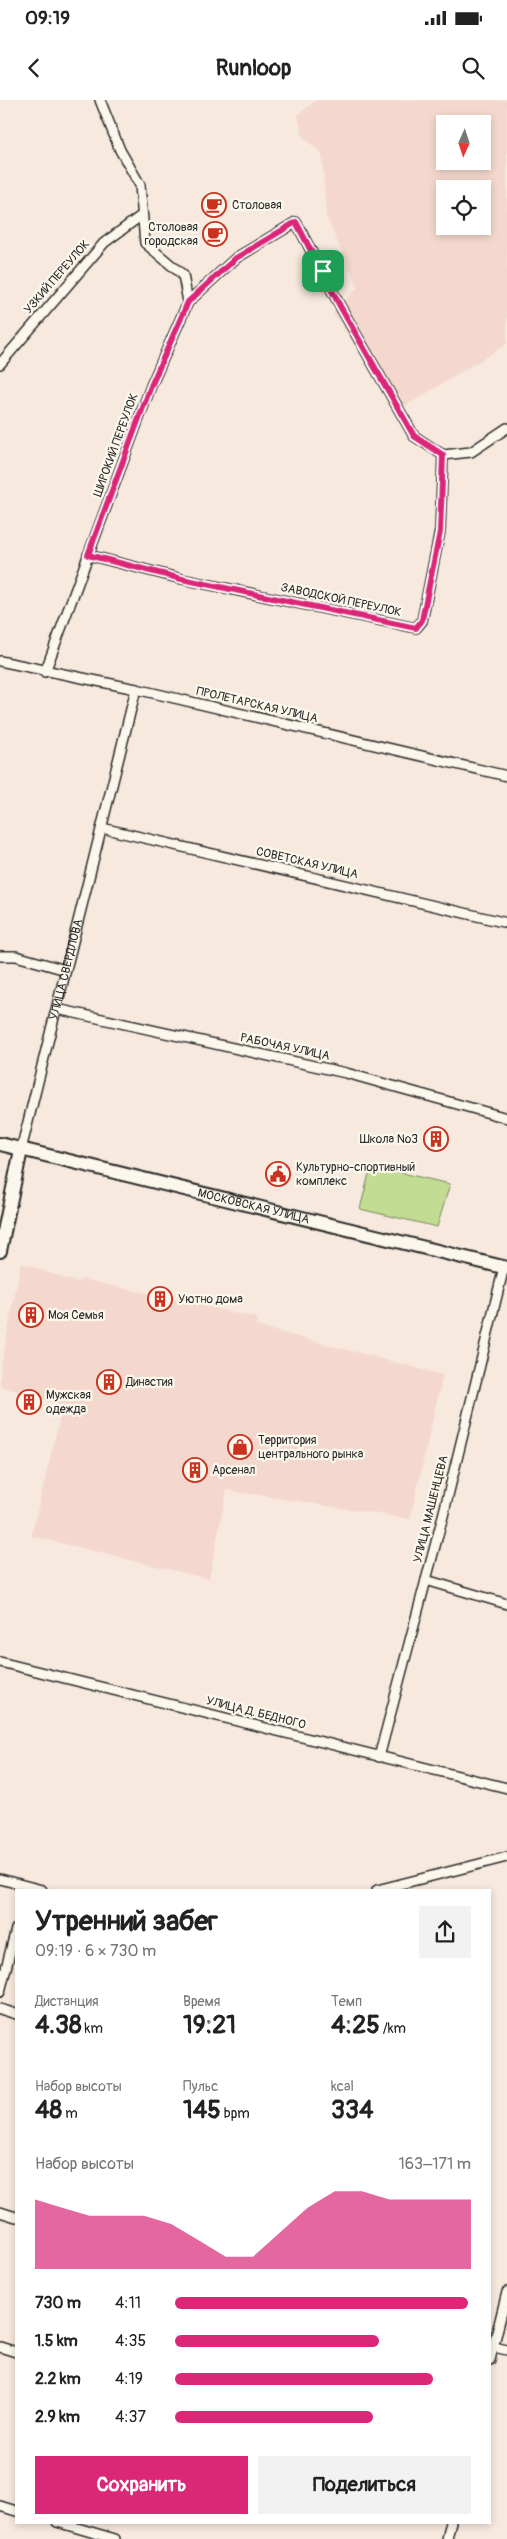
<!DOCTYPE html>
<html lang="ru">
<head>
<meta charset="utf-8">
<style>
	:root { --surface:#fff; --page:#f2f2f2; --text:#222; --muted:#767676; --accent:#db2777 }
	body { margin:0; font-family:Pangolin,sans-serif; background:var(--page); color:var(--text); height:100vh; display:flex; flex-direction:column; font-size:19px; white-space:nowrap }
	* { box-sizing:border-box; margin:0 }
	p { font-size:16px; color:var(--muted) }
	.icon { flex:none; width:28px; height:28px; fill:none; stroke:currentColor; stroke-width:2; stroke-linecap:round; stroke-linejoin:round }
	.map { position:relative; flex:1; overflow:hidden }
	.sheet { position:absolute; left:15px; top:1789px; width:476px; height:635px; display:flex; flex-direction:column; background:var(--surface); border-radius:0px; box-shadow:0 2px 8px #0003 }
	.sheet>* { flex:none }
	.needle { width:32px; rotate:183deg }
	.tools { position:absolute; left:436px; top:15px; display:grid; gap:10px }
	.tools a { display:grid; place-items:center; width:55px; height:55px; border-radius:0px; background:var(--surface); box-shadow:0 2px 8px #0003; font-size:25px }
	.pin { position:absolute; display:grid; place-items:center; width:42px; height:42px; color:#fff; margin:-21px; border-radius:10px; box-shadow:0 2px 8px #0006 }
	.round { display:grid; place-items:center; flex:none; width:52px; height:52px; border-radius:0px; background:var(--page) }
	.overview { display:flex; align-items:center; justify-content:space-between; height:85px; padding:0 20px }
	h1 { font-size:28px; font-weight:800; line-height:38px }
	.metrics { display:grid; grid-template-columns:repeat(3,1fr); gap:8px; height:85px; padding:5px 20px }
	.metrics div { display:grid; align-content:center }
	.metrics b { font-size:25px; font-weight:800 }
	.metrics small { font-size:14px; font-weight:400 }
	.metrics p { font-size:14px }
	.chart { height:140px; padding:10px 20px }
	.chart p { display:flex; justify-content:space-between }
	.chart svg { width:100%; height:90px; margin-top:5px; fill:var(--accent); opacity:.7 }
	.primary-button { display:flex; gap:10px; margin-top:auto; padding:10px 20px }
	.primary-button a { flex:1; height:58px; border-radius:0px; background:var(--accent); color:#fff; font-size:20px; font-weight:800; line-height:58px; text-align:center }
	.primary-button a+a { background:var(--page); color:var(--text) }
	ul { padding:0 20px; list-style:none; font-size:16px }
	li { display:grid; grid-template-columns:80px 60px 1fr; align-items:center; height:38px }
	li i { height:12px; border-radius:6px; background:var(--accent) }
	.status { display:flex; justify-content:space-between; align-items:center; height:35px; padding:0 25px; background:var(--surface); direction:ltr }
	.status svg { height:14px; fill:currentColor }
	header { display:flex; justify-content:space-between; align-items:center; height:65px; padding:0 20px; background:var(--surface); font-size:22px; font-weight:800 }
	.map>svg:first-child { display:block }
	.built { fill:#f4d8cd; fill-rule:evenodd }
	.green { fill:#c3dc93; stroke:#77845f }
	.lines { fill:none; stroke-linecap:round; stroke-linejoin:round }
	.street-casing { stroke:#2b2b2b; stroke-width:12 }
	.secondary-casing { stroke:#2b2b2b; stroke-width:16 }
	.street { stroke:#fbf7ec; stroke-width:9 }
	.secondary { stroke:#fbf7ec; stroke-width:12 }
	.route-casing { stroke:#fff; stroke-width:10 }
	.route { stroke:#db2777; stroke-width:6 }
	.labels { text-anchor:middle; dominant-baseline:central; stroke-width:4.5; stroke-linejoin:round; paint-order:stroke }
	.poi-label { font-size:12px; fill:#2b2b2b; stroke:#fbf7ec; text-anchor:start }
	.street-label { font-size:12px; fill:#2b2b2b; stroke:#fbf7ec }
</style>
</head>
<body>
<div class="status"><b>09:19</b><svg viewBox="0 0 49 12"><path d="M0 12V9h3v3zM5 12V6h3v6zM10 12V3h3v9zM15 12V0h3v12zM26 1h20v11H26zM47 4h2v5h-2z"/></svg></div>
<header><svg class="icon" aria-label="back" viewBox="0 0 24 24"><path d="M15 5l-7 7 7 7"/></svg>Runloop<svg class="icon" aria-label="search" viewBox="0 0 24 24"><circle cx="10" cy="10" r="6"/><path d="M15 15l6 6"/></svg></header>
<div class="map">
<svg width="507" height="2439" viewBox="0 0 507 2439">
	<rect width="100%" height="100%" fill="#f8e9de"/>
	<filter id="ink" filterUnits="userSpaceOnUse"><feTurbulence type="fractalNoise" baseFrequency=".02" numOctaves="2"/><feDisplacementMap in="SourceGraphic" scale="10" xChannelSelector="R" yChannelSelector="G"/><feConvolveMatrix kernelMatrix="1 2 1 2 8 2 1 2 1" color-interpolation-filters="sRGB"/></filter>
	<g filter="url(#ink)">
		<!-- built -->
		<g class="built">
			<path d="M316 0H507V244L399 310 333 213 358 187 326 117 322 54 303 37 298 15ZM445 24H482V61H445ZM445 89H482V126H445Z"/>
			<polygon points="21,1163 76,1182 83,1179 257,1218 256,1226 443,1275 410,1419 227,1390 209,1479 31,1436 63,1305 0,1286 0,1272"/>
		</g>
		<!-- green -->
		<polygon class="green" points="371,1066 450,1084 437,1127 360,1109"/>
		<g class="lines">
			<defs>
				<g id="street">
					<polyline points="188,202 236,158 296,122 340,206 414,336 443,355 471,352 507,328"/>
					<polyline points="0,264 104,143 142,115"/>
					<polyline points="88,455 182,479 416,528 422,521 440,431 443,355"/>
					<polyline points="0,561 136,589 507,676"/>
					<polyline points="45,572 151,286 188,202 183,175 145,143 140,85 120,50 100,0"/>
					<polyline points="102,728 507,823"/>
					<polyline points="0,856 16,856 66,870"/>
					<polyline points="57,909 346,973 507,1018"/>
					<path id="s1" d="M21 1050 136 589"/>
					<polyline points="426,1480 507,1504"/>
					<polyline points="0,1562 507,1688"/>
					<polyline points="379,1657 443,1416 504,1167"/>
					<polyline points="0,1779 42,1790"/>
					<polyline points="377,1790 507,1757"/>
					<polyline points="0,1892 16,1829"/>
					<polyline points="0,1909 16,1914"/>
					<polyline points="0,2112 16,2117"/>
					<polyline points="490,2246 507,2250"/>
					<polyline points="0,2247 16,2252"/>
					<polyline points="490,2260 507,2192"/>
					<polyline points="0,2406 16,2411"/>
					<polyline points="57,2422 115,2439"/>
					<polyline points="447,2439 451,2422"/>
				</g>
				<g id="secondary">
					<path id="s2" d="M0 1044 507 1168"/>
					<polyline points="0,1151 21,1050"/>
				</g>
			</defs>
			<!-- street casing -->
			<use href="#street" class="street-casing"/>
			<!-- secondary casing -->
			<use href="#secondary" class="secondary-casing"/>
			<!-- street -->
			<use href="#street" class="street"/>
			<!-- secondary -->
			<use href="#secondary" class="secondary"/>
		</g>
	</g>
	<g class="lines" filter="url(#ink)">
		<defs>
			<polygon id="route" points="296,122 340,206 414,336 443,355 440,432 422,520 416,528 182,479 88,455 151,286 188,202 236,158"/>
		</defs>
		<!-- route casing -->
		<use href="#route" class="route-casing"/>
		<!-- route -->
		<use href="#route" class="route"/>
	</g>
	<!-- icons -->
	<defs>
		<symbol id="cafe-ring" viewBox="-11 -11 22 22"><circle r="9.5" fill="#fbf7ec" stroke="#c8321e" stroke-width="1.5"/><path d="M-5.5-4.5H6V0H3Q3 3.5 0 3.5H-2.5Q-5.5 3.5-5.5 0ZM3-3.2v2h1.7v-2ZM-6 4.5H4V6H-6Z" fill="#c8321e"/></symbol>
		<symbol id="building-ring" viewBox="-11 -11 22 22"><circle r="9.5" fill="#fbf7ec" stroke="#c8321e" stroke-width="1.5"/><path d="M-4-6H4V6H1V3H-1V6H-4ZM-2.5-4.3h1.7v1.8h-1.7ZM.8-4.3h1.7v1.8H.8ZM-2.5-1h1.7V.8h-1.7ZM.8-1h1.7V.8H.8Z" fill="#c8321e"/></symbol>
		<symbol id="civic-ring" viewBox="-11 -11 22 22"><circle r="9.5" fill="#fbf7ec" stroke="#c8321e" stroke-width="1.5"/><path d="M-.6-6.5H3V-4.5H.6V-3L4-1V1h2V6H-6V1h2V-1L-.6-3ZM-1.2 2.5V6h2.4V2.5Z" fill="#c8321e"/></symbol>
		<symbol id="shop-ring" viewBox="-11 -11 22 22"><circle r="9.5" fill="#fbf7ec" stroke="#c8321e" stroke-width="1.5"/><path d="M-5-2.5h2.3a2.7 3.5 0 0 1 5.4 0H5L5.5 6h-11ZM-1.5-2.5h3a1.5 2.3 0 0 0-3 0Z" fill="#c8321e"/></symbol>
	</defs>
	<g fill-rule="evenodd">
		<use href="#cafe-ring" x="200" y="91" width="28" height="28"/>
		<use href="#cafe-ring" x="201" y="120" width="28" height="28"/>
		<use href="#building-ring" x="422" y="1025" width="28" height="28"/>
		<use href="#civic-ring" x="264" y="1060" width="28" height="28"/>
		<use href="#building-ring" x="146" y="1185" width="28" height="28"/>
		<use href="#building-ring" x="17" y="1201" width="28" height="28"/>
		<use href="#building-ring" x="95" y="1268" width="28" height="28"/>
		<use href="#building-ring" x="15" y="1288" width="28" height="28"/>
		<use href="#shop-ring" x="226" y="1333" width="28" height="28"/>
		<use href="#building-ring" x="181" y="1356" width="28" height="28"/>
	</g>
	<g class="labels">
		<!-- poi labels -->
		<g class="poi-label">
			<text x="232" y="105">Столовая</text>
			<text x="198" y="127" text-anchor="end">Столовая<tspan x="198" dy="14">городская</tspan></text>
			<text x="418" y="1039" text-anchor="end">Школа №3</text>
			<text x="296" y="1067">Культурно-спортивный<tspan x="296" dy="14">комплекс</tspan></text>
			<text x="178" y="1199">Уютно дома</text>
			<text x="48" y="1215">Моя Семья</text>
			<text x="126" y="1282">Династия</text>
			<text x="46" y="1295">Мужская<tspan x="46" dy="14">одежда</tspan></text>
			<text x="258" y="1340">Территория<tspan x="258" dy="14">центрального рынка</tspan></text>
			<text x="212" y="1370">Арсенал</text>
		</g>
		<!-- street labels -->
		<g class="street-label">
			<text transform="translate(57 177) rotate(-49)">УЗКИЙ ПЕРЕУЛОК</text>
			<text transform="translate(116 345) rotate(-70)">ШИРОКИЙ ПЕРЕУЛОК</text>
			<text transform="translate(341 500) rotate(12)">ЗАВОДСКОЙ ПЕРЕУЛОК</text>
			<text transform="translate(257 605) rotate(13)">ПРОЛЕТАРСКАЯ УЛИЦА</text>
			<text transform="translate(307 763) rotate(13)">СОВЕТСКАЯ УЛИЦА</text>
			<text stroke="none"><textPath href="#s1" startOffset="186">УЛИЦА СВЕРДЛОВА</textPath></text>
			<text transform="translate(285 947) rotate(12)">РАБОЧАЯ УЛИЦА</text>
			<text stroke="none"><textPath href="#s2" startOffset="261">МОСКОВСКАЯ УЛИЦА</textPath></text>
			<text transform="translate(431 1409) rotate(-76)">УЛИЦА МАШЕНЦЕВА</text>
			<text transform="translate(256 1613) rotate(14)">УЛИЦА Д. БЕДНОГО</text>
		</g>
	</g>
</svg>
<div class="tools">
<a><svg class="needle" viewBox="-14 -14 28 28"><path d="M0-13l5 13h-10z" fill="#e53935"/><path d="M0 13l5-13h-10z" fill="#767676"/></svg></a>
<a><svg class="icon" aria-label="locate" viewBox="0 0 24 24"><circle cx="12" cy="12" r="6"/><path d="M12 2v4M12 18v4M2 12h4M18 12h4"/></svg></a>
</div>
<div class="pin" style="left:323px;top:171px;background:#1e9e55"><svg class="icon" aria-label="arrive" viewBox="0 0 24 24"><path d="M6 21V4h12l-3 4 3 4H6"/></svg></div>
<section class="sheet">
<div class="overview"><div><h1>Утренний забег</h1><p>09:19 · 6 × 730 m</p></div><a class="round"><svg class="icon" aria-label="share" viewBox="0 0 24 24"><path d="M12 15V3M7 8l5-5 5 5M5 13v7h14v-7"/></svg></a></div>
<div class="metrics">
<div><p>Дистанция</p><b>4.38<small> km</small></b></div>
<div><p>Время</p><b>19:21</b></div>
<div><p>Темп</p><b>4:25<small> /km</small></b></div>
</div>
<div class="metrics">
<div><p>Набор высоты</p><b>48<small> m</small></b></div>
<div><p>Пульс</p><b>145<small> bpm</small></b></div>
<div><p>kcal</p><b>334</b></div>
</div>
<div class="chart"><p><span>Набор высоты</span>163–171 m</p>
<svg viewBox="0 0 160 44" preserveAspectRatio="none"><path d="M0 44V10L10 14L20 18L30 18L40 18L50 22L60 30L70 38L80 38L90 26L100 14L110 6L120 6L130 10L140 10L150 10L160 10V44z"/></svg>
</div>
<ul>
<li><b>730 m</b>4:11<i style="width:99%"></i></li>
<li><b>1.5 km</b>4:35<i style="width:69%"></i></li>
<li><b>2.2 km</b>4:19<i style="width:87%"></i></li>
<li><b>2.9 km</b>4:37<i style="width:67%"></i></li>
</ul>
<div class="primary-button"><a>Сохранить</a><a>Поделиться</a></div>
</section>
</div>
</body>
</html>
